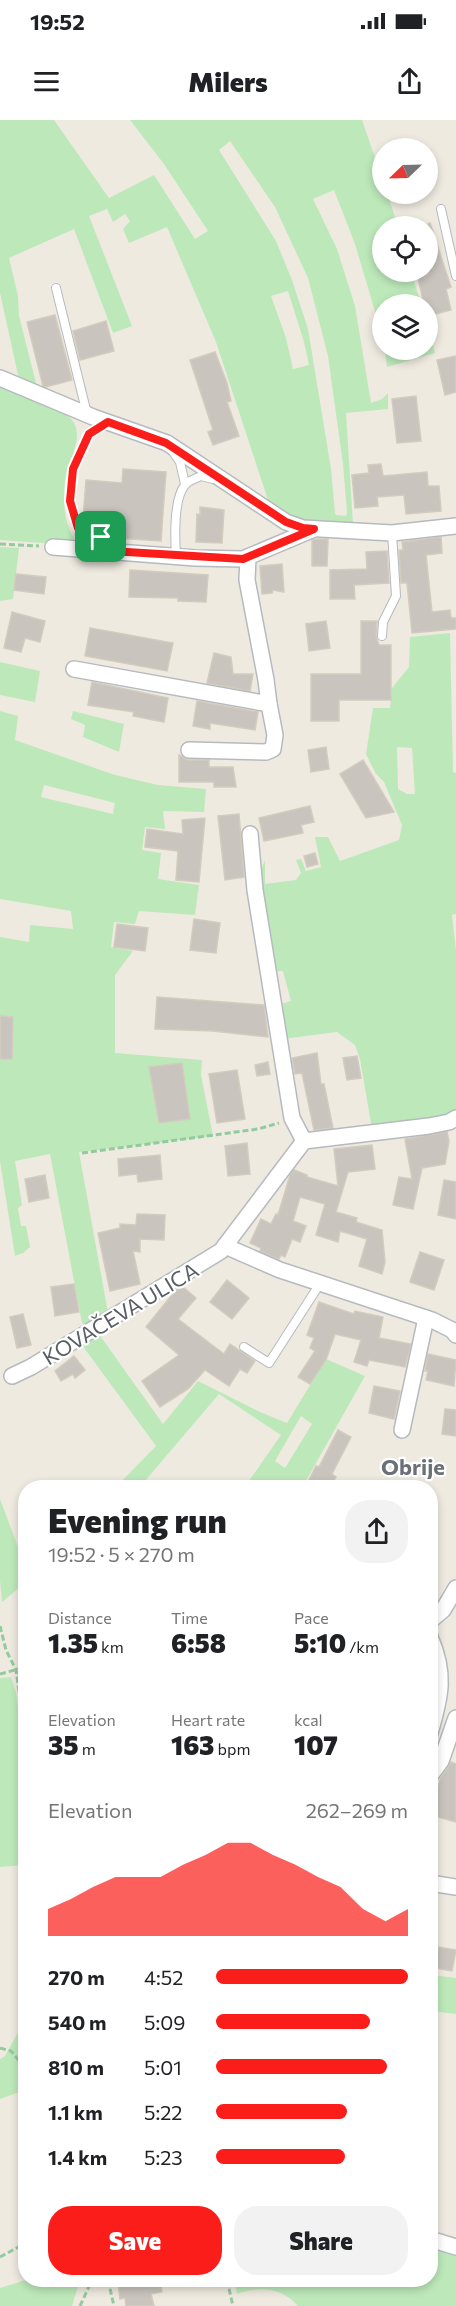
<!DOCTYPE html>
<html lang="en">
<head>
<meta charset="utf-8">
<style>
	:root { --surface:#fff; --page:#f2f2f2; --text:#202124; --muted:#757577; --accent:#fa1d1a }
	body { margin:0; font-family:Commissioner,sans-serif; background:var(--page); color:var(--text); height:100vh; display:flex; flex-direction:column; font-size:22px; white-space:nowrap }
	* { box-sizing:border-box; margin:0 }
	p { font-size:20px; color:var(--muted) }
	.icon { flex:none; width:33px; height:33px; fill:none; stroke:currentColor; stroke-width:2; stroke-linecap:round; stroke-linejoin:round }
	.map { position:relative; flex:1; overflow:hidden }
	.panel { position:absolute; left:18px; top:1360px; width:420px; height:807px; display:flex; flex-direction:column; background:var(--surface); border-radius:24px; box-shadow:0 3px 9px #0003 }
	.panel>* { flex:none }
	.needle { width:39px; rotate:247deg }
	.fabs { position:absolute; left:372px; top:18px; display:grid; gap:12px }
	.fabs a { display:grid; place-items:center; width:66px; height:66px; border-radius:50%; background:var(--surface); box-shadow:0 3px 9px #0003; font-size:30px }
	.pin { position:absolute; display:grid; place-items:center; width:51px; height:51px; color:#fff; margin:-26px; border-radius:12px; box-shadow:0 3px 9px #0006 }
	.round { display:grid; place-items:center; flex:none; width:63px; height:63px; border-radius:24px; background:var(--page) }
	.head { display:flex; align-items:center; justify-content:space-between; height:102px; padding:0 30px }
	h1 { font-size:33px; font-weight:800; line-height:45px }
	.figures { display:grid; grid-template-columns:repeat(3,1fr); gap:9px; height:102px; padding:6px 30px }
	.figures div { display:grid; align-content:center }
	.figures b { font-size:26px; font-weight:800 }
	.figures small { font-size:16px; font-weight:400 }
	.figures p { font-size:16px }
	.chart { height:168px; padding:12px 30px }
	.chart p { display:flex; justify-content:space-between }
	.chart svg { width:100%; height:108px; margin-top:6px; fill:var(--accent); opacity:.7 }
	.button { display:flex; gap:12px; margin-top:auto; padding:12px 30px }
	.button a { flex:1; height:69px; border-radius:24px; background:var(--accent); color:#fff; font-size:24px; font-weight:800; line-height:69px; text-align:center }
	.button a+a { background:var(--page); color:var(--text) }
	ul { padding:0 30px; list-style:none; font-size:20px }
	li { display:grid; grid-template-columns:96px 72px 1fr; align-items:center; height:45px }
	li i { height:15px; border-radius:8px; background:var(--accent) }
	.status { display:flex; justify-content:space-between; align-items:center; height:42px; padding:0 30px; background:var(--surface); direction:ltr }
	.status svg { height:16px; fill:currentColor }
	header { display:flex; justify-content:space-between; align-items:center; height:78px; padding:0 30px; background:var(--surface); font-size:27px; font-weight:800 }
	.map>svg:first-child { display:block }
	.green { fill:#bde9ba; fill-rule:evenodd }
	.building { fill:#c9c4bd; stroke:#d3cbbe; stroke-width:1.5 }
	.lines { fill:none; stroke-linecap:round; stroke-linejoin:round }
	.service-casing { stroke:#b6babf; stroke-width:10 }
	.minor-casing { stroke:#b6babf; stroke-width:18 }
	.path { stroke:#93ca9e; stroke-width:3; stroke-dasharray:6 3; stroke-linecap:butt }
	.service { stroke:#fff; stroke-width:8 }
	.minor { stroke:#fff; stroke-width:15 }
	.route-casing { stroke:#fff; stroke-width:12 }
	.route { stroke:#fa1d1a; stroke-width:8 }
	.labels { text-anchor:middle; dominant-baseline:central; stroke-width:4.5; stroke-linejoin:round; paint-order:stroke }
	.street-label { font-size:21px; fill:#595e63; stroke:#fff }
	.neighbourhood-label { font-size:22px; font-weight:bold; fill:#6a7075; stroke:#fff }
</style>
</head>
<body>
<div class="status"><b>19:52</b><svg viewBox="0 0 49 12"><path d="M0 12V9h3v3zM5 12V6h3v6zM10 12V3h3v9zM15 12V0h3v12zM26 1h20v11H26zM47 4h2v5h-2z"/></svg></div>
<header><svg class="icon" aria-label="menu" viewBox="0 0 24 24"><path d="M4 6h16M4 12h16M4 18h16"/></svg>Milers<svg class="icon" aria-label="share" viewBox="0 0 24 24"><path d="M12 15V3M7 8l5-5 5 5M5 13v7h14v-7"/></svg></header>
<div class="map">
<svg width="456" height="2186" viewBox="0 0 456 2186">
	<rect width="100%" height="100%" fill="#eeeae0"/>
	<!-- green -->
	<g class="green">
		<path d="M0 0H54L109 78 154 55 195 119 208 111 164 44 130 0H362L382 58V74H395L388 76 398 106H382V152H411L421 184H382V215L355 124 334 70 313 79 337 129 355 186 371 283 382 279 388 273V289L346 293 353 405 312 403 291 396 268 380 216 222 167 107 129 123 123 109 130 101 125 94 113 102 107 89 89 96 132 206 113 213 74 109 9 138 18 176 19 196 37 267 15 262 18 255 0 173ZM230 21 275 87 308 158 328 236 343 344 347 392 346 396 336 395 335 393 331 349 308 209 292 160 276 121 219 30ZM288 171 304 222 309 245 293 249 286 218 271 176Z"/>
		<polygon points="428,206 435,233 387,247 385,230 428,230"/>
		<path d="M0 263C21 272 54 283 70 298 87 314 68 341 65 360 63 380 63 400 74 418L70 423 58 424 0 420Z"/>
		<polygon points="0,427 19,428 13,479 0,481"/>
		<path d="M450 513 453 652 456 653V794L452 795 456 830V993L372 1009 360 939 355 925 337 912 283 919 281 884 291 881 283 851H274L259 755 265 740V764L296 760 301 753 296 740 301 739 306 751 321 747 315 717H328L340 741 399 720 402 705 384 662 376 654 366 634 373 588H390L392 568 409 547 410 517ZM397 627 412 628 415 674H407L398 669Z"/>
		<polygon points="0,542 40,551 35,582 0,575"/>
		<path d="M0 591 18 596 15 620 115 655 158 665 206 669 204 692 163 691 165 709 145 707 142 730 161 733 158 759 199 765 195 795 139 791 135 804 114 802 111 827 133 831 115 855V933L202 940 201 955 213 1016 79 1032 108 1193 85 1205 82 1203 50 1034 15 1041 22 1085 18 1088 21 1106H26L30 1127 23 1133 15 1136 0 1041V817L29 822 30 805 73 809 71 791 0 779ZM44 665 115 683 113 694 41 677Z"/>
		<polygon points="73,591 124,604 119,632 83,617 85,605 71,599"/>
		<path d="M96 1210 163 1304 198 1261 260 1292 287 1303 326 1239 365 1256 302 1368H244L281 1315 219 1274 139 1368H115L156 1326 79 1221ZM301 1296 312 1304 285 1348 275 1341Z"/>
		<polygon points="0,1379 23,1440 26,1439 25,1463 2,1482 0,1460"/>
		<polygon points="11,1557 16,1573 25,1639 25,1745 0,1747 0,1558"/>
		<polygon points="431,1855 456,1858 456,1894 431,1891"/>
		<polygon points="22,1905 25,1906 25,1970 0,1979 0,1939 5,1936"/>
		<path d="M431 2124 456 2133V2186H298C281 2167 260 2166 237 2174L234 2160H430Z"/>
		<polygon points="26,2160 80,2160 72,2186 0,2186 0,2168"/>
	</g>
	<!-- building -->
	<g class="building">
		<polygon points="430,103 451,167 446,169 451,190 428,196 428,184 424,184 418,158 428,155 428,104"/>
		<polygon points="55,195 72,260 46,267 43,266 27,202"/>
		<polygon points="106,201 114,231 80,240 73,211"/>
		<polygon points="215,232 227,263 231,281 227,282 239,316 213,325 208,312 213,310 190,240"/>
		<polygon points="456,236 456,272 445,275 437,240"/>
		<polygon points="416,276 421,321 397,323 392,279"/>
		<polygon points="381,344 383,356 427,352 428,366 439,366 441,391 406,394 404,375 377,377 378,386 355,388 352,355 369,353 368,345"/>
		<polygon points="123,349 166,352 161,421 117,418 119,402 83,399 86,360 122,363"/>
		<polygon points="200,387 224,390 222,423 196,422 197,394 200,395"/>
		<polygon points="441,417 442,433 426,435 432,492 450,490 451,498 456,498 456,509 412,513 407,463 401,463 399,430 403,430 402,422"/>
		<polygon points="317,419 328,419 327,446 312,446 312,420"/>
		<polygon points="387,431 389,463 354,465 355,479 330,479 330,450 367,449 366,432"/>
		<polygon points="282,444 284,472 273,470 272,473 262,474 260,446"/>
		<polygon points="130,450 208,455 206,482 178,481 178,478 129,477"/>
		<polygon points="16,454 46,457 44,474 14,470"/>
		<polygon points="12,492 45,501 40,522 25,518 21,532 4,528"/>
		<polygon points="326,501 330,528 309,531 306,504"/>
		<polygon points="361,501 377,501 376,516 379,525 391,525 391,580 339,580 339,601 311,601 311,554 361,554"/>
		<polygon points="90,508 173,523 167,551 85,536"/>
		<polygon points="214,533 231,537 233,554 253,554 250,571 207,563"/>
		<polygon points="92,562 168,578 164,602 133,596 134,592 88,585"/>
		<polygon points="197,581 258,592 255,610 210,603 210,609 193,606"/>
		<polygon points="326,627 329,649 311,652 308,630"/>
		<polygon points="179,635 188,640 209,640 209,647 233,647 236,667 214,667 214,662 179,662"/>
		<polygon points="363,640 394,692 366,698 340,654"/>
		<polygon points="310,686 314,702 301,705 303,713 264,721 259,698"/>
		<polygon points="239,694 244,757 225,760 218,696"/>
		<polygon points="205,698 199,762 176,760 178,731 145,727 147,709 183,714 182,700"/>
		<polygon points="315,733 318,744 307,747 304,736"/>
		<polygon points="194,799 220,803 216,833 190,830"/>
		<polygon points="117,804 148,808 145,831 114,827"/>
		<polygon points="157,877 264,885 268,917 213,911 155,909"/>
		<polygon points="0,896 13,897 12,939 0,939"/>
		<polygon points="317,933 321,964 324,964 333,1008 314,1010 302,953 295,954 292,938"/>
		<polygon points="357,936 361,958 347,960 343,938"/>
		<polygon points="268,942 270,954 257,956 255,945"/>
		<polygon points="182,943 190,999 159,1003 149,947"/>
		<polygon points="237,950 245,999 217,1003 209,954"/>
		<polygon points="447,1012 449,1021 445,1044 422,1048 413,1089 393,1085 399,1057 412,1059 405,1019"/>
		<polygon points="247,1023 250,1054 228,1056 225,1026"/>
		<polygon points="372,1025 375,1049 348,1052 336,1092 357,1098 356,1102 382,1110 385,1142 382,1154 359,1146 367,1119 340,1111 338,1122 316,1115 325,1084 300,1077 293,1101 306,1106 300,1122 292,1119 285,1137 281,1135 279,1139 260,1131 261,1128 250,1123 261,1099 271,1104 276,1094 278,1095 290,1055 294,1050 307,1055 307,1057 338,1066 334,1029"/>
		<polygon points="160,1035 162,1059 138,1062 137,1054 119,1056 118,1039"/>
		<polygon points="45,1055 49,1078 29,1082 25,1059"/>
		<polygon points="444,1060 456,1062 456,1099 438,1095"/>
		<polygon points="137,1094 165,1095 164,1120 140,1119 140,1132 133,1131 140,1164 110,1171 98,1113 120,1108 120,1104 136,1105"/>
		<polygon points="420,1132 444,1140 434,1170 410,1162"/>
		<polygon points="227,1160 249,1178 232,1199 210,1182"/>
		<polygon points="74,1164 79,1192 55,1196 51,1167"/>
		<polygon points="182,1166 196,1178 178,1199 224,1234 230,1224 255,1241 247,1253 240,1249 229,1266 205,1250 188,1269 160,1287 142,1261 179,1235 146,1207 175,1171"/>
		<polygon points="319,1182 354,1194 355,1191 383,1197 379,1218 411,1224 405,1247 369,1240 367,1246 354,1242 361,1220 335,1214 326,1240 310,1264 298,1257 315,1231 310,1228 314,1218 307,1215"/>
		<polygon points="23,1194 31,1225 17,1228 10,1197"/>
		<polygon points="428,1234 456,1240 454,1266 426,1260 428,1251 425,1251"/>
		<polygon points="74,1236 85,1250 75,1258 73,1254 61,1261 55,1251"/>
		<polygon points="374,1266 400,1271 394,1299 369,1293"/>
		<polygon points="445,1289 456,1290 456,1316 442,1314"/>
		<polygon points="338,1310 351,1317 332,1354 336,1357 330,1368 305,1368 316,1346 319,1347"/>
		<polygon points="451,1642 456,1644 456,1702 430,1695 430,1673 435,1674 441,1658"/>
		<polygon points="438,1827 456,1830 452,1851 434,1848"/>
		<polygon points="138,2160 160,2160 162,2172 151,2174 154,2186 126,2186 125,2178 120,2179 118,2163"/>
	</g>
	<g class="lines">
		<defs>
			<g id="service">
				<polyline points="441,89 456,156"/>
				<polyline points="56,168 87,294"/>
				<polyline points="107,303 89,314 73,349 70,381 78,408 101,417 110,431"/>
				<polyline points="173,332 180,342 185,364"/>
				<path d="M176 436C175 419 173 379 185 365 188 361 196 358 201 356L213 359"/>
				<polyline points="382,516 383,502 396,476 392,413"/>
				<polyline points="244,1227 269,1243 321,1162"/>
			</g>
			<g id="minor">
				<polyline points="0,258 93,297 167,323 286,402 303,408 392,413 456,406"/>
				<polyline points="53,427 195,438 243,439 314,409"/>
				<polyline points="74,549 269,584 266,560 247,460 248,437"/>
				<polyline points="189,630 266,632 273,629 275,615 269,584"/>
				<polyline points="250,714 255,770 292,998 304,1021"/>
				<polyline points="225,1126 280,1150 432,1200 452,1210 456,1215"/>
				<polyline points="12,1256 31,1247 221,1131 304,1021 429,1006 449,1002 456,998"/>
				<polyline points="402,1310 426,1198"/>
				<polyline points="430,1501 443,1490 456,1468"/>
				<path d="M430 1517C446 1553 441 1576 430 1613"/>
				<polyline points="430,1656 441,1641 456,1598"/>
				<polyline points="430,1763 456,1767"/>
				<polyline points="430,2119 456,2127"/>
			</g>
		</defs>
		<!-- service casing -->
		<use href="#service" class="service-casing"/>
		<!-- minor casing -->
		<use href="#minor" class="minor-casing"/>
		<!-- path -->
		<g class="path">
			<polyline points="0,424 39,426"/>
			<polyline points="82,1033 258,1009 279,1003"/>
			<polyline points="0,1506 6,1530 16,1550 26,1617"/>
			<polyline points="0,1554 26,1547"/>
			<polyline points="0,1928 11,1931 26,1949"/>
			<polyline points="0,2137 26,2123"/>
			<polyline points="108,2160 114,2186"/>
			<polyline points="227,2160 233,2186"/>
			<polyline points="80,2186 92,2160"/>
		</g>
		<!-- service -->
		<use href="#service" class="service"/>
		<!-- minor -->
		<use href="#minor" class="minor"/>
	</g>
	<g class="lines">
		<defs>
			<polygon id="route" points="108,302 166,323 286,402 303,408 314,409 243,439 110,431 101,417 78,408 70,381 73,349 89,314"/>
		</defs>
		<!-- route casing -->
		<use href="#route" class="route-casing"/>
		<!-- route -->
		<use href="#route" class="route"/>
	</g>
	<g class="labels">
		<!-- street labels -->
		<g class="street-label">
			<text transform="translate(120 1193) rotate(-31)">KOVAČEVA ULICA</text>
		</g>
		<!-- neighbourhood labels -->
		<g class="neighbourhood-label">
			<text x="413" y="1346">Obrije</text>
		</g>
	</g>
</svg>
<div class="fabs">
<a><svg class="needle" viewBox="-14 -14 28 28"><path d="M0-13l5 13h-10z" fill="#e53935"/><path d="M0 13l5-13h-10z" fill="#757577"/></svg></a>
<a><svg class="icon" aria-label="locate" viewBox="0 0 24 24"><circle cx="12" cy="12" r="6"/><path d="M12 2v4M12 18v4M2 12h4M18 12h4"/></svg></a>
<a><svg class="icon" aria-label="layers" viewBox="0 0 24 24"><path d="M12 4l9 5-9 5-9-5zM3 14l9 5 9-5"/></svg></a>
</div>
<div class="pin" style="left:101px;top:417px;background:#1e9e55"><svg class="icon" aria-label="arrive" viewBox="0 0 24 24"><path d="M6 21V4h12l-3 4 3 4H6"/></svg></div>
<section class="panel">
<div class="head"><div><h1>Evening run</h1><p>19:52 · 5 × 270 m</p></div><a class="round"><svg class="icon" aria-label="share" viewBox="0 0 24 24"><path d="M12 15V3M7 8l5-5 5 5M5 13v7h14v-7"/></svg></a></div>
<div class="figures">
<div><p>Distance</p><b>1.35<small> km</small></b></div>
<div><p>Time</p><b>6:58</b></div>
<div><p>Pace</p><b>5:10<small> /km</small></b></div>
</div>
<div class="figures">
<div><p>Elevation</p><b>35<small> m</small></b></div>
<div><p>Heart rate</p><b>163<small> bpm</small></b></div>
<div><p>kcal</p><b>107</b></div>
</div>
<div class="chart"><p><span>Elevation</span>262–269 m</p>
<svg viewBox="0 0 160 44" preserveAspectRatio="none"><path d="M0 44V33L10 29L20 24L30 20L40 20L50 20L60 15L70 11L80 6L90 6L100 11L110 15L120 20L130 24L140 33L150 38L160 33V44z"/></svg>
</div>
<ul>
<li><b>270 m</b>4:52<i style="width:100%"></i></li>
<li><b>540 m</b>5:09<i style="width:80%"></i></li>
<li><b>810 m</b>5:01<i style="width:89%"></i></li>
<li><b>1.1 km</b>5:22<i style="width:68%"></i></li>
<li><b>1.4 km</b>5:23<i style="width:67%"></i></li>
</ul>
<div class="button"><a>Save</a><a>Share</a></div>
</section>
</div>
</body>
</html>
